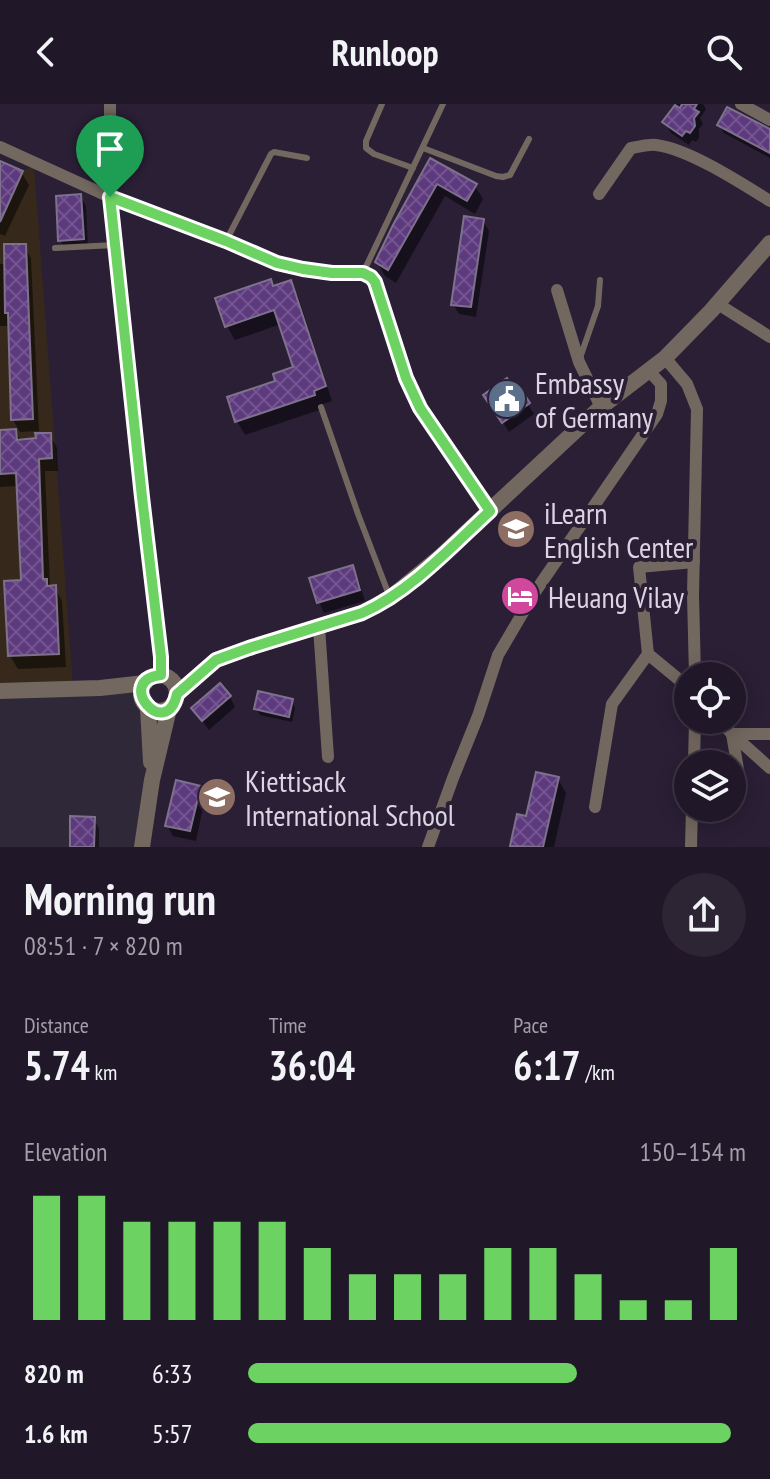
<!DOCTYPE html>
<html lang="en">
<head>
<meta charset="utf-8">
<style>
	:root { --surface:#201728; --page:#2d2434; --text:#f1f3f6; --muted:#a29fa8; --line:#3d3645; --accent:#6cd362 }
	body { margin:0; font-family:"PT Sans Narrow",sans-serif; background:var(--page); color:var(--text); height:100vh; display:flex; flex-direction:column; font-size:30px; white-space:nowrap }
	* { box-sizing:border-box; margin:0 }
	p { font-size:26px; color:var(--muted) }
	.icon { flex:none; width:44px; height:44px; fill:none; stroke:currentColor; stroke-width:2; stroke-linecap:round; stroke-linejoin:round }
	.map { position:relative; height:743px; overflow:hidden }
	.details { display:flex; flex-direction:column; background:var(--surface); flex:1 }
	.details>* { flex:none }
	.fabs { position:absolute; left:674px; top:558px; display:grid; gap:16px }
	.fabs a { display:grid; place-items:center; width:72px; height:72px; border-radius:50%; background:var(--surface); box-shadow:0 4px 20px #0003,0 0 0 2px var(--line); font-size:40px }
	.pin { position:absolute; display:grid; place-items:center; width:68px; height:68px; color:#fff; margin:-82px -34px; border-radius:50% 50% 50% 0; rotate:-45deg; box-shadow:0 0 8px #0007 }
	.pin .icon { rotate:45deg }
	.round { display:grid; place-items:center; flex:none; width:84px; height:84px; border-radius:42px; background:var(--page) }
	.summary { display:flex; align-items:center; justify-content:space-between; height:136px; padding:0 24px }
	h1 { font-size:44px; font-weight:700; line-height:60px }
	.metrics { display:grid; grid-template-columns:repeat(3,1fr); gap:12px; height:136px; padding:8px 24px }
	.metrics div { display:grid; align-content:center }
	.metrics b { font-size:40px; font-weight:700 }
	.metrics small { font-size:22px; font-weight:400 }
	.metrics p { font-size:22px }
	.chart { height:224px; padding:16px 24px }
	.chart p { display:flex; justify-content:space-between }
	.chart svg { width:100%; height:144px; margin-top:8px; stroke:var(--accent); stroke-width:6 }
	ul { padding:0 24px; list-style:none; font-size:26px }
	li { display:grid; grid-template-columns:128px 96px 1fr; align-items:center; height:60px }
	li i { height:20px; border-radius:10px; background:var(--accent) }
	header { display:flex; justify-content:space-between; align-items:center; height:104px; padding:0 24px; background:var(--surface); font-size:36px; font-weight:700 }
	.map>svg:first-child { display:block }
	.commercial { fill:#2f2838 }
	.education { fill:#36291b }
	.shadow { fill:#0007 }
	.building { fill:url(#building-cross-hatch); stroke:#7d718c; stroke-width:2 }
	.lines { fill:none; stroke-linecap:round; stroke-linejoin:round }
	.service { stroke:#73685f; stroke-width:6 }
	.minor { stroke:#73685f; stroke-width:12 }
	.tertiary { stroke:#73685f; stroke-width:16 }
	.route-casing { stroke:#fff; stroke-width:16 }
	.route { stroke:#6cd362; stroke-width:10 }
	.labels { text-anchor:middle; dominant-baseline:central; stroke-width:8; stroke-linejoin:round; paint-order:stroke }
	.poi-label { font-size:30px; fill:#dbd4e3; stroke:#2a1f35; text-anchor:start }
</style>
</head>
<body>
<header><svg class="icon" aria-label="back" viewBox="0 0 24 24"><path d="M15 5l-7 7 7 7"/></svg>Runloop<svg class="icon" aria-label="search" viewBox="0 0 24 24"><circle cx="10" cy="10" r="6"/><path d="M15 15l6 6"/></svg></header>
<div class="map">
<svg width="770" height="743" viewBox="0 0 770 743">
	<defs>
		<pattern id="building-cross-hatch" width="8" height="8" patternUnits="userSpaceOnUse" patternTransform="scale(2)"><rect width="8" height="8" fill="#5d397e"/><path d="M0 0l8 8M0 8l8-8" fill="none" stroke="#745590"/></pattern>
	</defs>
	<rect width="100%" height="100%" fill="#2a1f35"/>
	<!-- commercial -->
	<polygon class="commercial" points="77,588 151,589 153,597 164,604 139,743 0,743 0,591"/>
	<!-- education -->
	<polygon class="education" points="0,56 23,67 34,62 73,581 0,583"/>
	<!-- shadow -->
	<g class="shadow">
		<polygon points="677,0 703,0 706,5 700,14 703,20 699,25 699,34 696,38 692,36 689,41 671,29 665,18"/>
		<polygon points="719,21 770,26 770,54 724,29"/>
		<polygon points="431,56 475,82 483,95 475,110 445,92 396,179 385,172 377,158"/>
		<polygon points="0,59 22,69 29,81 5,132 0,130"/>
		<polygon points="80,92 86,102 88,145 66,146 60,136"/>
		<polygon points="483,117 489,127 476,213 459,210 453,200"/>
		<polygon points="24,142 31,154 39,327 20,328 13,316 10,222 0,222 0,160 7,160"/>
		<polygon points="290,179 298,192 332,297 320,301 322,305 245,331 237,317 296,264 281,220 235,236 227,222 274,184"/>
		<polygon points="516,282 534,310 509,328 492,301"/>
		<polygon points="15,327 21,337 38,336 50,331 57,344 58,367 45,367 50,484 55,484 62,497 66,563 18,565 10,552 23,478 19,382 0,383 0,328"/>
		<polygon points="352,464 358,474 365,497 324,509 319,498"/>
		<polygon points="230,593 235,603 209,626 193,604"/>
		<polygon points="292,597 295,604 292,618 260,611 256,604"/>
		<polygon points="558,675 566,689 554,743 513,743 512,741 527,715"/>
		<polygon points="199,684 205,694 196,737 173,732 167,721"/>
		<polygon points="94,715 99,725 99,743 72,743"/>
	</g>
	<!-- building -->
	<g class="building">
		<polygon points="682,0 697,0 694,5 699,8 694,14 695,22 690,29 686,27 682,32 662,18 675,1 680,4"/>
		<polygon points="727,3 770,25 770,49 717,21"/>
		<polygon points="430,54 477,80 467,97 437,80 388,166 375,158 393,121"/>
		<polygon points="0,57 23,67 0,118"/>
		<polygon points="81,90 84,135 58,137 56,92"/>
		<polygon points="464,112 484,115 471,203 451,201"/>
		<polygon points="4,140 26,140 33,315 11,316 8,209 5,209"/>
		<polygon points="271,175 273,182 291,176 326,282 314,287 315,291 235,318 227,293 275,277 273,270 293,263 274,206 225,223 215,194"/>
		<polygon points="507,274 512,282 517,279 530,299 502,319 483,291"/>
		<polygon points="16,325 17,336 36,334 35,329 51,329 52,354 39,355 43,475 47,475 47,482 56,481 59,550 8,552 4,477 21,476 16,369 0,370 0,326"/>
		<polygon points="353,461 360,486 317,499 309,474"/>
		<polygon points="220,579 231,592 202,617 191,604"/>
		<polygon points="258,587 293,595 289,613 254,605"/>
		<polygon points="536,668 559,673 543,743 510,742 517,710 526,712"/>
		<polygon points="176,676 201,682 190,727 165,722"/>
		<polygon points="70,712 95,713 94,743 70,743"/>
	</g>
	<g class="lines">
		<!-- service -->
		<g class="service">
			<polyline points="382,0 366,37 366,44 374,50 413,64"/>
			<polyline points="423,44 496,72 503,73 510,71 529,35"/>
			<polyline points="226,137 271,50 274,48 307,54"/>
			<polyline points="55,144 115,141"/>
			<polyline points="363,169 443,0"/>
			<polyline points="580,254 598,202 600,176"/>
			<polyline points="321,303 358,410 389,491"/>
		</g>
		<!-- minor -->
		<g class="minor">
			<polyline points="110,0 110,93 142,393 161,553 161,571"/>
			<polyline points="741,0 770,16"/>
			<polyline points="0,43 110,93 226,137 277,159 332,169 363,169 371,173 375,178 406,274 420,304 490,407"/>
			<path d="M599 90 631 44C639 43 648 40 656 41 689 45 741 79 770 97"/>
			<polyline points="557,186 579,258 601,303"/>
			<polyline points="718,200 770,233"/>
			<polyline points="665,254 687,280 697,305 693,491 695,572"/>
			<polyline points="319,523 328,653"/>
			<polyline points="688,583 648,550 639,463 694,458"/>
			<polyline points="719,616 732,630 770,630"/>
			<polyline points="732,630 770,664"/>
			<polyline points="732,630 740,677"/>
			<polyline points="694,660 695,616"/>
			<polyline points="595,703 612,600 648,550"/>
			<polyline points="428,743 453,674 478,612 498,551 535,488 657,310 661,297 661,280 648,266"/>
			<polyline points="691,743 692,704"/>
		</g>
		<!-- tertiary -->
		<g class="tertiary">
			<circle cx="159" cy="589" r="18"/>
			<polyline points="0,587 100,584 145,579"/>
			<polyline points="177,590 216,556 249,544 362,509 390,494 440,453 601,303 665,254 711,207 770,139"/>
			<polyline points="148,604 151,658"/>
			<polyline points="142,743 152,676 169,605"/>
		</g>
	</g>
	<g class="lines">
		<defs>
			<path id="route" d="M110 93 226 137 277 159 303 165 332 169H363L371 173 375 178 406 274 420 304 490 407C451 443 411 487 362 509L249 544 216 556 177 590C166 639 113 576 161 571V553L142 393Z"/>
		</defs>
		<!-- route casing -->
		<use href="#route" class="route-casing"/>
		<!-- route -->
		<use href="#route" class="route"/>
	</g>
	<!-- icons -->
	<defs>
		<symbol id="civic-disc" viewBox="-11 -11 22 22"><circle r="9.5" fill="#5c6f8a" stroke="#2a1f35"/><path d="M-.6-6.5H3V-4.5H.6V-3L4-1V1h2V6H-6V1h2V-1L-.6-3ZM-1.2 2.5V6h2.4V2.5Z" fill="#fff"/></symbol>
		<symbol id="school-disc" viewBox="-11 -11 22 22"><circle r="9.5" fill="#8d6e63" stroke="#2a1f35"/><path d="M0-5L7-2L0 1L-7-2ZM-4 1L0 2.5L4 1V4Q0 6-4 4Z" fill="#fff"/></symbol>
		<symbol id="hotel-disc" viewBox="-11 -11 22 22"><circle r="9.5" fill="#d1479c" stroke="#2a1f35"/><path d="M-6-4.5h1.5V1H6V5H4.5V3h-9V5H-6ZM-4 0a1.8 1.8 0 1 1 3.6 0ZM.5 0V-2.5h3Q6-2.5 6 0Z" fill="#fff"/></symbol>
	</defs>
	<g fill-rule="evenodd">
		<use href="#civic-disc" x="485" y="273" width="44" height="44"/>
		<use href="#school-disc" x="494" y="403" width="44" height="44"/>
		<use href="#hotel-disc" x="498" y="470" width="44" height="44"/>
		<use href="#school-disc" x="195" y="671" width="44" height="44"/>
	</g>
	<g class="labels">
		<!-- poi labels -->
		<g class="poi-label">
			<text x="535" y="278">Embassy<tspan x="535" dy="34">of Germany</tspan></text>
			<text x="544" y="408">iLearn<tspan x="544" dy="34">English Center</tspan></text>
			<text x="548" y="492">Heuang Vilay</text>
			<text x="245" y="676">Kiettisack<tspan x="245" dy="34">International School</tspan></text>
		</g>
	</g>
</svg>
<div class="fabs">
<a><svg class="icon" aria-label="locate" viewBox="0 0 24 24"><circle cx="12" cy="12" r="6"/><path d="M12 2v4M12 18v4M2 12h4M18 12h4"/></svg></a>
<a><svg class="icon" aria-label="layers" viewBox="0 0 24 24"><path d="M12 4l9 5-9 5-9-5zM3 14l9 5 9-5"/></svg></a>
</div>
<div class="pin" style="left:110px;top:93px;background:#1e9e55"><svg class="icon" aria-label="arrive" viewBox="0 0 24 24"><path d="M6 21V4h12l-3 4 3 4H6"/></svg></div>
</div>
<section class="details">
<div class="summary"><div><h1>Morning run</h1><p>08:51 · 7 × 820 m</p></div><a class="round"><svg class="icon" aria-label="share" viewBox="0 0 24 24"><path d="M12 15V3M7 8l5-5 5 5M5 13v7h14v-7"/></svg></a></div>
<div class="metrics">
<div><p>Distance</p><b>5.74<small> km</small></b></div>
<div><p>Time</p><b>36:04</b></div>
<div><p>Pace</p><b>6:17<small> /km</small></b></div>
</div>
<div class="chart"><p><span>Elevation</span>150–154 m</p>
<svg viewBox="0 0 160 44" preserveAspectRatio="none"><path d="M5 44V6M15 44V6M25 44V14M35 44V14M45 44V14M55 44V14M65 44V22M75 44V30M85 44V30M95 44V30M105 44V22M115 44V22M125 44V30M135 44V38M145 44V38M155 44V22"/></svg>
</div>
<ul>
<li><b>820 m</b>6:33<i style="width:66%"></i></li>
<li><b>1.6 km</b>5:57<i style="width:97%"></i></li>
</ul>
</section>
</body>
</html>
